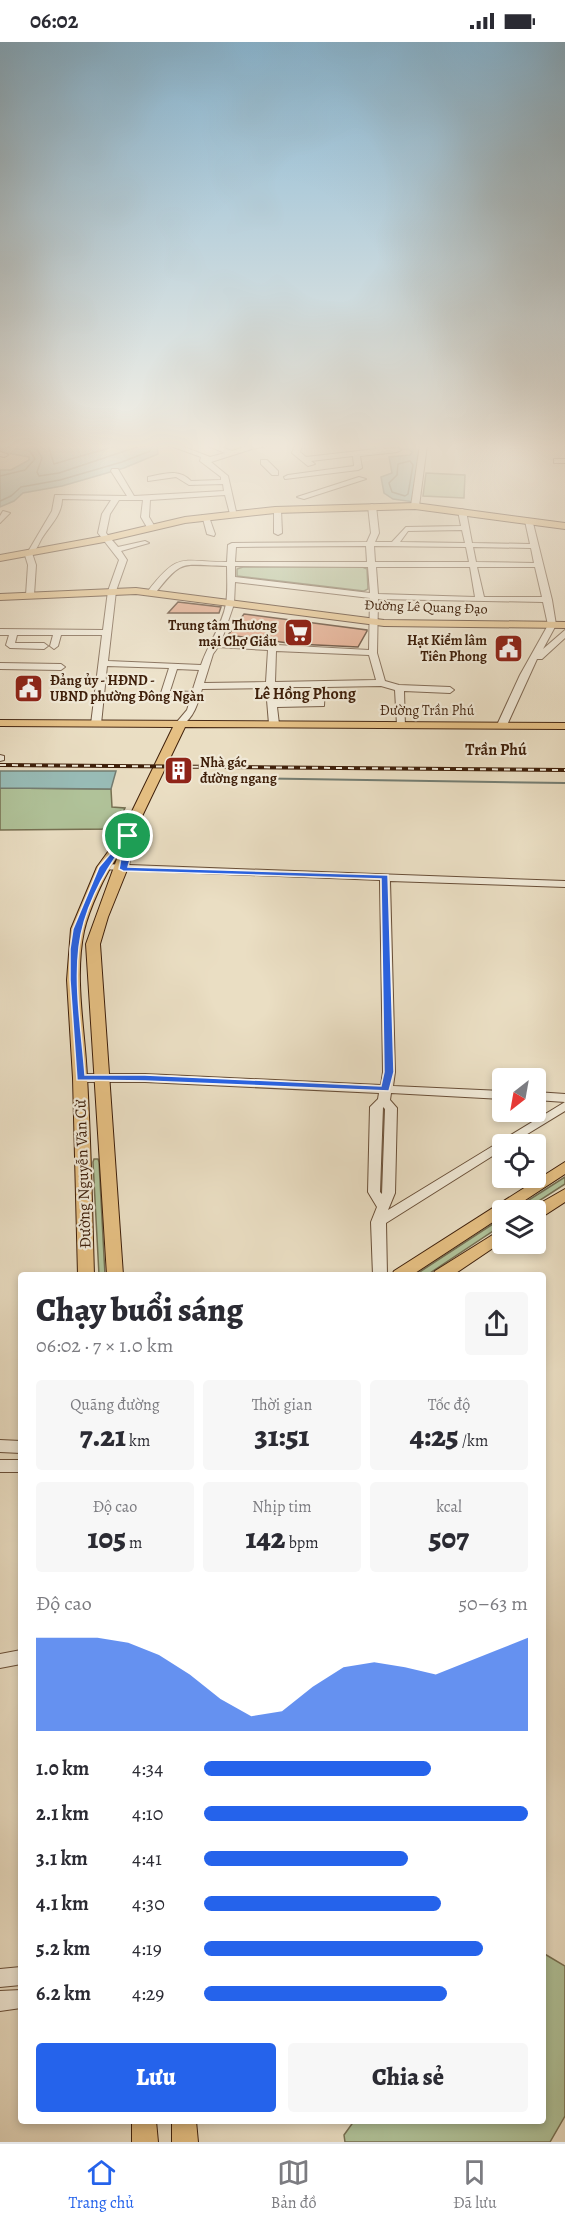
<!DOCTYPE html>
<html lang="vi">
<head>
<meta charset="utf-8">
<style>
	:root { --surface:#fff; --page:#f7f7f7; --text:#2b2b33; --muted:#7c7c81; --line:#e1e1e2; --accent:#2563eb }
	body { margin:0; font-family:Alegreya,serif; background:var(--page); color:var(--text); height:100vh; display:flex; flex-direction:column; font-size:22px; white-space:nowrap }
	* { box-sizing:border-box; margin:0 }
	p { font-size:20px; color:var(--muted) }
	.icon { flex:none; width:33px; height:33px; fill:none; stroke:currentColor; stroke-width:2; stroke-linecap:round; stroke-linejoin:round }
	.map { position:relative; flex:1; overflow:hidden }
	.sheet { position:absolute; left:18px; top:1230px; width:528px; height:852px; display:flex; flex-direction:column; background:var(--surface); border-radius:6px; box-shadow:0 3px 9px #0003 }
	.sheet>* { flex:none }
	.needle { width:39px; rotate:211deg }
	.tools { position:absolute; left:492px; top:1026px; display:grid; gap:12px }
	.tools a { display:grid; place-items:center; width:54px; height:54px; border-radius:6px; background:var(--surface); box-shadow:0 3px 9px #0003; font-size:30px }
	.pin { position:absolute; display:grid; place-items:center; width:51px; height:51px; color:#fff; margin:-26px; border:3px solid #fff; border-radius:50%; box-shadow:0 2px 6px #0007 }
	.round { display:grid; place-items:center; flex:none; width:63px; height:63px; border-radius:6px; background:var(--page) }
	.overview { display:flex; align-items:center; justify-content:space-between; height:102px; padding:0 18px }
	h1 { font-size:33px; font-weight:800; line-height:45px }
	.figures { display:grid; grid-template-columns:repeat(3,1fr); gap:9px; height:102px; padding:6px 18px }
	.figures div { display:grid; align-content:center; border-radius:6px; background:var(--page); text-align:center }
	.figures b { font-size:30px; font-weight:800 }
	.figures small { font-size:16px; font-weight:400 }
	.figures p { font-size:16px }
	.chart { height:168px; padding:12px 18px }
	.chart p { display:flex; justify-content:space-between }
	.chart svg { width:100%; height:108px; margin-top:6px; fill:var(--accent); opacity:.7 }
	.primary-button { display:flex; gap:12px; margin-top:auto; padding:12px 18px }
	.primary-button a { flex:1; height:69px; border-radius:6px; background:var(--accent); color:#fff; font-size:24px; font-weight:800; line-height:69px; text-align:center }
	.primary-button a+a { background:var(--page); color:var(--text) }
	ul { padding:0 18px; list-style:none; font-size:20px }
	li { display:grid; grid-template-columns:96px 72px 1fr; align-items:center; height:45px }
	li i { height:15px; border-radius:8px; background:var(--accent) }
	.status { display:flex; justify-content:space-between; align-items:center; height:42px; padding:0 30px; background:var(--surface); direction:ltr }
	.status svg { height:16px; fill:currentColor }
	.tab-bar { display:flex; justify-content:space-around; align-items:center; height:84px; border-top:2px solid var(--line); background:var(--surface); font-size:16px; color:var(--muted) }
	.tab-bar a { display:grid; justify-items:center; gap:3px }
	.tab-bar .active { color:var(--accent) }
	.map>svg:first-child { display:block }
	.green { fill:#b0c299; stroke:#777052; stroke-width:1.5 }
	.water { fill:#98bcb7; stroke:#747d72; stroke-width:1.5 }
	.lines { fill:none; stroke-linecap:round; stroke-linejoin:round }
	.shore { stroke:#6b6e60; stroke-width:1.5 }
	.stream { stroke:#747d72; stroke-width:2 }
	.building { fill:#e09c7c; stroke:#3e1f0a; stroke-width:1.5 }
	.minor-casing { stroke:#694f38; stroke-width:2 }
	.major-casing { stroke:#3e1f0a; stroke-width:2 }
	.minor { fill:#f1ead8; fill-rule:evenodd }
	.major { fill:#e5bf82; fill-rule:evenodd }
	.rail-casing { stroke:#3e1f0a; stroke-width:4 }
	.rail { stroke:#f1ead8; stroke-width:2; stroke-dasharray:6; stroke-linecap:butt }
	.route { fill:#2563eb; stroke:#fff; stroke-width:1.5; fill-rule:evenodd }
	.labels { text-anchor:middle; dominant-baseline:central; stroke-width:4.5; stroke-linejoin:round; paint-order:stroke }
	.far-street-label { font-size:14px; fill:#3e1f0a; stroke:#f1ead8 }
	.far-poi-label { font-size:14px; font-weight:bold; fill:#3e1f0a; stroke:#f1ead8; text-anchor:end }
	.far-quarter-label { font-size:16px; font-weight:bold; fill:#3e1f0a; stroke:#f1ead8 }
	.street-label { font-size:16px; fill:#3e1f0a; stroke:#f1ead8 }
</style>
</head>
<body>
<div class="status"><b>06:02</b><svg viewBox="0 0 49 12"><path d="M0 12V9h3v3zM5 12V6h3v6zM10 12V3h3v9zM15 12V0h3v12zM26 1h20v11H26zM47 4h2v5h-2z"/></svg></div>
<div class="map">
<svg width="565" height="2100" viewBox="0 0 565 2100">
	<rect width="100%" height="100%" fill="#eadec3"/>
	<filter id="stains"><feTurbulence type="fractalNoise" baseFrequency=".00333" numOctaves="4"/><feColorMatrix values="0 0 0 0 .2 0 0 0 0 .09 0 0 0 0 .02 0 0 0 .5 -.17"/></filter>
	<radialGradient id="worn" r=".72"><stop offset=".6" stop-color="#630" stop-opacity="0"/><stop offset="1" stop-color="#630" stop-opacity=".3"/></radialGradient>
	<!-- green -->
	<g class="green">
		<polygon points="426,431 465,433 464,456 423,454"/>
		<polygon points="360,524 367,527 368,547 364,549 237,534 237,527 243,525"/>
		<polygon points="0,746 111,747 112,765 125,766 115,787 0,788"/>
		<polygon points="98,1117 99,1120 105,1233 99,1233 93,1120 94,1117"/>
		<polygon points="565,1135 565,1142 525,1168 513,1168"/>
		<polygon points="502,1176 502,1183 427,1233 415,1233"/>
		<polygon points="543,1911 565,1924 565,2074 550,2100 345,2100 344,2093 354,2079 543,2079"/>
	</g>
	<!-- water -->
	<g class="water">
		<polygon points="0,403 157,403 158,412 124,426 62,444 23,451 14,459 0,465 0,428 11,428 29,418 29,415 0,410"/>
		<polygon points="397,403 421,403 414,460 393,457 384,451 381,435 392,431 389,415 410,413 412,410 408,407 399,407"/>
		<polygon points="0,729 116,729 111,747 0,746"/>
	</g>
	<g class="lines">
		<!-- shore -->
		<g class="shore">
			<polyline points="35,403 42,416 37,430 39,434 59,431 143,403"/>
			<polyline points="48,403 54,422 119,403"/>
			<polyline points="0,404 30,409 35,417 25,428 0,434"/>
			<polygon points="410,419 413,423 408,452 405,454 392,450 389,441 397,433 398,422"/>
			<polyline points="0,459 11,454 21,445 60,438 122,420 150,409 152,403"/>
		</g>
		<!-- stream -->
		<polyline class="stream" points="233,736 565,741"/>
	</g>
	<!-- building -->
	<g class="building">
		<polygon points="178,560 221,565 219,571 168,571"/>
		<polygon points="244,572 367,588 367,589 358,605 296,602 228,593"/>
	</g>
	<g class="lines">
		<defs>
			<g id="minor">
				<path d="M168 403H179L210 415 225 411 206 403H216L232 409 250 403H273L252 407 211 420 228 434 237 474 230 472 225 453 150 458 149 475 155 485 151 487H148L141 475 143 458H119L110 472 106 491 118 505 145 499 149 501 121 509 127 518 116 549 108 619 201 623C208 602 222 584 226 562 228 550 227 536 227 524 182 524 184 514 154 553H148V549C179 509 181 520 227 520L228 503 232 501 367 500 371 491 368 464 372 462 376 464 379 491 375 500H392L406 485 461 484 458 469 462 467 466 469 472 501 530 502 525 479 532 477 552 558 556 583 543 607 565 588V596L542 617H537L507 683 502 686 497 683 520 633 548 583 543 560 378 557 377 611 385 639 399 643 450 645 454 648 450 651 404 649 405 685H399L397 683 395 648 381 644 325 645 324 664 277 665 279 682 274 685 269 682 266 646 202 647C198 661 194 676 181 684L176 681 187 668 191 655 162 653 161 651 169 626 107 624 101 682 99 684H93L91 682 102 593H61L58 604 54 607 50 604 53 593H17L15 601H44L48 604 44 607 10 606 6 603 9 593H0V587L103 588 108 549 119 518 98 491 102 472 111 458 62 457C62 473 50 483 42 496 39 501 37 508 32 511L36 523 34 553 30 555 26 553 28 523 24 510 29 508 52 469 55 453 127 454 111 429 112 427H118L134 454 224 449 223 442 189 443 176 435 148 439V435C163 432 179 426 191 439L221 438V435L200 419 201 415ZM462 488 465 501 400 500 408 489ZM366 504 367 520H235L236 505ZM374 504 466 505 469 520H375ZM473 505 531 506 534 521 476 520ZM235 524 368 525 370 551 235 535ZM376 525H470L475 555 378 552ZM477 525H535L542 555H484ZM235 540 370 556 369 608 221 600 234 562ZM218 605 268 608 266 640 204 641 213 612ZM276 609 369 613 376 638 275 640ZM177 627 199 628 192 650 170 649ZM275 645H316V659H276Z"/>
				<polygon points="295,403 302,403 300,410 306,415 376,407 377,403 383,403 384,407 397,406 401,408 397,410 360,414 362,426 358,428 285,437 284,435 288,433 354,424 353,414 311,419 315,422 308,424 292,411"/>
				<polygon points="420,403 427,403 419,464 415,466 411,464"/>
				<polygon points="0,410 6,412 8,413 4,415 0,414"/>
				<rect x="554" y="417" width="11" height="4"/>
				<polygon points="261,418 267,418 278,429 278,433 272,433 261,422"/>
				<polygon points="359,435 366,437 304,457 297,455"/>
				<polygon points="274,466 281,468 282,491 278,493 274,491"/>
				<polygon points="3,469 10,471 0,481 0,474"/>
				<polygon points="202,473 209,475 215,492 214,494 207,492"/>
				<polygon points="0,621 61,622 65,625 61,628 0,627"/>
				<polygon points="0,713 4,714 4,718 0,719"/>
				<path d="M103 822 565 839V845L390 839 395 1030 393 1044 502 1049V1057L391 1051 390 1058 397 1066 395 1151 388 1168 565 1060V1069L511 1102H502V1108L386 1181 387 1233H373L371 1180 377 1165 368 1150 370 1065 378 1057 379 1051 145 1040H80L74 1036 80 1032H145L381 1043 383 1030 380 838 99 827 98 825 99 823ZM383 1065 385 1067 382 1152 380 1150Z"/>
				<polygon points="536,1050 565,1052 565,1060 536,1058"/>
				<polygon points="0,1398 21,1399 21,1411 0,1410"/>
				<rect x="0" y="1418" width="21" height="12"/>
				<polygon points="21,1608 21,1622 0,1626 0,1612"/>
				<polygon points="21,1925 21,1943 0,1945 0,1927"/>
				<polygon points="21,1948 21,1966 0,1969 0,1949"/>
			</g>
			<g id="major">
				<polygon points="415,461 565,481 565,487 415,467 275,471 185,481 104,500 0,519 0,513 104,494 185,475 275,465"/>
				<polygon points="136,546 384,578 565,580 565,586 384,584 136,552 0,558 0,552"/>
				<path d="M0 678 565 681V687L185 685 133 793 129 823 108 875 100 902 123 1233H107L86 902 118 814C105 832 89 867 84 889 74 936 85 988 87 1035 91 1101 92 1167 94 1233H78L73 1036 67 938 71 887 97 825 121 792 173 685 0 684Z"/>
				<polygon points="565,1120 565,1132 510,1168 502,1168 502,1174 412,1233 392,1233 394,1229"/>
				<polygon points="565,1147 565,1160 542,1175 536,1176 536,1168 530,1167"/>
				<polygon points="502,1187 502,1200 453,1233 433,1233 435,1229"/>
				<polygon points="132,2079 156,2079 158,2100 132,2100"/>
				<polygon points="172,2079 196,2079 198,2100 172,2100"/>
			</g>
		</defs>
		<!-- minor casing -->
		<use href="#minor" class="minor-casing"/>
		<!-- major casing -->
		<use href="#major" class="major-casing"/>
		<!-- minor -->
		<use href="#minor" class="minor"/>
		<!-- major -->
		<use href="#major" class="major"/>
		<defs>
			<polyline id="rail" points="0,723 565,728"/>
		</defs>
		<!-- rail casing -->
		<use href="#rail" class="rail-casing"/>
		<!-- rail -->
		<use href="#rail" class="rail"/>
	</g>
	<!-- sky -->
	<linearGradient id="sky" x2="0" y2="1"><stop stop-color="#88b7d4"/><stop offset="0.58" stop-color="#f6f0e4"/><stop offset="1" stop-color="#f6f0e4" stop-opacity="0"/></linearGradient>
	<rect width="565" height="697" fill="url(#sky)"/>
	<!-- route -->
	<path class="route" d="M128 791 132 794 131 814 128 825 388 833 394 1030 389 1049 145 1039 77 1038 70 938V907L73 887 99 825ZM123 805 119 827 123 829 381 837 384 1030 381 1044 145 1033H85C82 992 74 946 79 905 83 870 102 832 123 805Z"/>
	<!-- icons -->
	<defs>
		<symbol id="supermarket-square" viewBox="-11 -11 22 22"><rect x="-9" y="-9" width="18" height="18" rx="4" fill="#8f2418" stroke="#f1ead8"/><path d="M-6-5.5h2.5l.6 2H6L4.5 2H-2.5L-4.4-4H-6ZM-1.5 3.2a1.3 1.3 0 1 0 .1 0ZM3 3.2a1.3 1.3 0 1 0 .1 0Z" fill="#fff"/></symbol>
		<symbol id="civic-square" viewBox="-11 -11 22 22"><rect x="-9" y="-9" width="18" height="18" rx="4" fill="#8f2418" stroke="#f1ead8"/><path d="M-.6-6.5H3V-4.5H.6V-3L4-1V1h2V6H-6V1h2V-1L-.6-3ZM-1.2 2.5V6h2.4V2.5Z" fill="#fff"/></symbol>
		<symbol id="building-square" viewBox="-11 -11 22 22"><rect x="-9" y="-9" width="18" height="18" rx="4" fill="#8f2418" stroke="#f1ead8"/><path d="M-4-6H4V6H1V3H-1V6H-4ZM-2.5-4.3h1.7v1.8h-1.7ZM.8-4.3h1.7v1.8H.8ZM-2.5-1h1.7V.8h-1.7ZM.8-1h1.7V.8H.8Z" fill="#fff"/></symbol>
	</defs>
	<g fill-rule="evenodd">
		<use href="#supermarket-square" x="282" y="574" width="33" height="33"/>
		<use href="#civic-square" x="492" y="590" width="33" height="33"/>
		<use href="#civic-square" x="12" y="630" width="33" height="33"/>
		<use href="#building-square" x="162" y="712" width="33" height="33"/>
	</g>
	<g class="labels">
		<!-- far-street labels -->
		<g class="far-street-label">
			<text transform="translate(426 565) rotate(2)">Đường Lê Quang Đạo</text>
			<text x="427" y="668">Đường Trần Phú</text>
		</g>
		<!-- far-poi labels -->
		<g class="far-poi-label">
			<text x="277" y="583">Trung tâm Thương<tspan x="277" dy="16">mại Chợ Giầu</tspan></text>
			<text x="487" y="598">Hạt Kiểm lâm<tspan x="487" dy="16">Tiên Phong</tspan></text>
			<text x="50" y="638" text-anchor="start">Đảng ủy - HĐND -<tspan x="50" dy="16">UBND phường Đông Ngàn</tspan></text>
			<text x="200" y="720" text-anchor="start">Nhà gác<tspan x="200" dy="16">đường ngang</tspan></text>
		</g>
		<!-- far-quarter labels -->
		<g class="far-quarter-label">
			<text x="305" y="652">Lê Hồng Phong</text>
			<text x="496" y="708">Trần Phú</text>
		</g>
		<!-- street labels -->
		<g class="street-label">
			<text transform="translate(83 1132) rotate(-92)">Đường Nguyễn Văn Cừ</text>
		</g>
	</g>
	<rect width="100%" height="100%" filter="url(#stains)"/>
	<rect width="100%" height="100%" fill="url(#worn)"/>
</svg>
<div class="tools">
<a><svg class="needle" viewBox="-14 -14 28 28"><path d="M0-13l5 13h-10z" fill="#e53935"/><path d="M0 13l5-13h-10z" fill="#7c7c81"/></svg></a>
<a><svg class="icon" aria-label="locate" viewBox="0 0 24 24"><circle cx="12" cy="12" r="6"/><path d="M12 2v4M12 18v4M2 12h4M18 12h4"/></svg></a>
<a><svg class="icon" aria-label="layers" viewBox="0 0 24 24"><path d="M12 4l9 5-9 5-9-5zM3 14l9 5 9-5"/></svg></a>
</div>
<div class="pin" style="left:128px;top:794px;background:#1e9e55"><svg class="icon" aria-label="arrive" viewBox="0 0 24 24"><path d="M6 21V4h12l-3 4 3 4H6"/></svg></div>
<section class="sheet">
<div class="overview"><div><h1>Chạy buổi sáng</h1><p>06:02 · 7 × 1.0 km</p></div><a class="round"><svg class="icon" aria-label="share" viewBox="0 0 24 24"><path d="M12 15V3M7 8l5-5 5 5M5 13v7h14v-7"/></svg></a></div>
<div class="figures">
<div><p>Quãng đường</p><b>7.21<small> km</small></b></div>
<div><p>Thời gian</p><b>31:51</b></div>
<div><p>Tốc độ</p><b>4:25<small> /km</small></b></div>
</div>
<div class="figures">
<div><p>Độ cao</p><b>105<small> m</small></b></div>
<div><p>Nhịp tim</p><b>142<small> bpm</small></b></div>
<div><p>kcal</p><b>507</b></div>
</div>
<div class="chart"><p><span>Độ cao</span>50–63 m</p>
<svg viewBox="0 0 160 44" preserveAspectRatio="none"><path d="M0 44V6L10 6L20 6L30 8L40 13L50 21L60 31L70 38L80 36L90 26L100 18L110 16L120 18L130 21L140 16L150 11L160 6V44z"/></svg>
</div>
<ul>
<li><b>1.0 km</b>4:34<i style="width:70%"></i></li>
<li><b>2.1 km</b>4:10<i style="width:100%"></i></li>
<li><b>3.1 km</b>4:41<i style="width:63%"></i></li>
<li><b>4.1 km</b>4:30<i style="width:73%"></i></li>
<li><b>5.2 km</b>4:19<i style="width:86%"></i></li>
<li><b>6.2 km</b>4:29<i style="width:75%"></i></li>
</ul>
<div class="primary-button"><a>Lưu</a><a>Chia sẻ</a></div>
</section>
</div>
<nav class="tab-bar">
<a class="active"><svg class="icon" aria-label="home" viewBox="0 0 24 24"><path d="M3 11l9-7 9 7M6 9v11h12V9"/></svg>Trang chủ</a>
<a><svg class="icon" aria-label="map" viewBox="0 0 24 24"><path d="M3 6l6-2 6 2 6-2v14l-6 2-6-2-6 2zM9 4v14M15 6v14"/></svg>Bản đồ</a>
<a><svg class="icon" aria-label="saved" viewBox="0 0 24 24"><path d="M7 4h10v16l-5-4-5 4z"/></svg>Đã lưu</a>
</nav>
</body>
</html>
